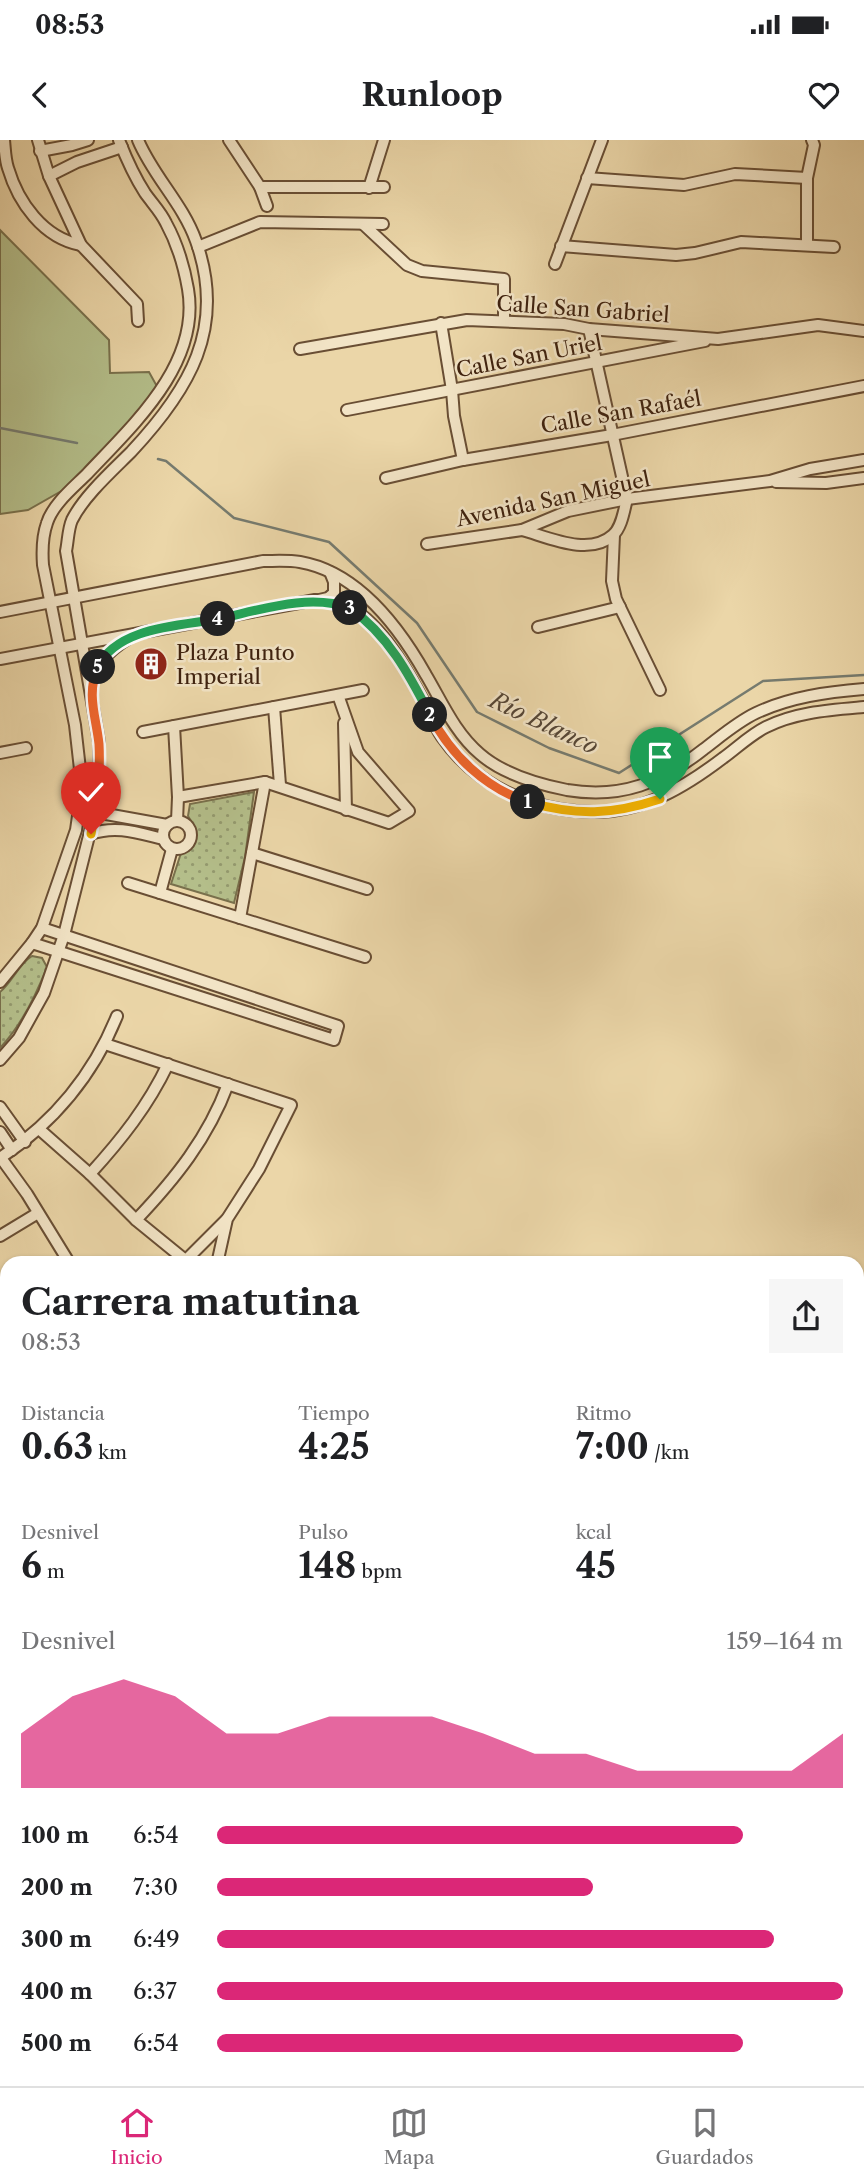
<!DOCTYPE html>
<html lang="es">
<head>
<meta charset="utf-8">
<style>
	:root { --surface:#fff; --page:#f6f6f6; --text:#202124; --muted:#757577; --line:#e0e0e0; --accent:#db2777 }
	body { margin:0; font-family:"Libre Caslon Text",serif; background:var(--page); color:var(--text); height:100vh; display:flex; flex-direction:column; font-size:26px; white-space:nowrap }
	* { box-sizing:border-box; margin:0 }
	p { font-size:23px; color:var(--muted) }
	.icon { flex:none; width:38px; height:38px; fill:none; stroke:currentColor; stroke-width:2; stroke-linecap:round; stroke-linejoin:round }
	.map { position:relative; flex:1; overflow:hidden }
	.sheet { position:absolute; left:0px; top:1116px; width:864px; height:830px; display:flex; flex-direction:column; background:var(--surface); border-radius:21px 21px 0 0; box-shadow:0 2px 5px #0004 }
	.sheet>* { flex:none }
	.pin { position:absolute; display:grid; place-items:center; width:60px; height:60px; color:#fff; margin:-72px -30px; border-radius:50% 50% 50% 0; rotate:-45deg; box-shadow:0 0 7px #0007 }
	.pin .icon { rotate:45deg }
	.km { position:absolute; width:35px; height:35px; margin:-18px; border-radius:50%; background:#222; color:#fff; font-size:19px; line-height:35px; text-align:center }
	.round { display:grid; place-items:center; flex:none; width:74px; height:74px; border-radius:0px; background:var(--page) }
	.overview { display:flex; align-items:center; justify-content:space-between; height:119px; padding:0 21px }
	h1 { font-size:38px; font-weight:800; line-height:52px }
	.metrics { display:grid; grid-template-columns:repeat(3,1fr); gap:10px; height:119px; padding:7px 21px }
	.metrics div { display:grid; align-content:center }
	.metrics b { font-size:35px; font-weight:800 }
	.metrics small { font-size:19px; font-weight:400 }
	.metrics p { font-size:19px }
	.chart { height:196px; padding:14px 21px }
	.chart p { display:flex; justify-content:space-between }
	.chart svg { width:100%; height:126px; margin-top:7px; fill:var(--accent); opacity:.7 }
	ul { padding:0 21px; list-style:none; font-size:23px }
	li { display:grid; grid-template-columns:112px 84px 1fr; align-items:center; height:52px }
	li i { height:18px; border-radius:9px; background:var(--accent) }
	.status { display:flex; justify-content:space-between; align-items:center; height:49px; padding:0 35px; background:var(--surface); direction:ltr }
	.status svg { height:19px; fill:currentColor }
	header { display:flex; justify-content:space-between; align-items:center; height:91px; padding:0 21px; background:var(--surface); font-size:32px; font-weight:800 }
	.menu { display:flex; justify-content:space-around; align-items:center; height:98px; border-top:2px solid var(--line); background:var(--surface); font-size:19px; color:var(--muted) }
	.menu a { display:grid; justify-items:center; gap:4px }
	.menu .current { color:var(--accent) }
	.map>svg:first-child { display:block }
	.green { fill:#b4be8a; stroke:#79704c; stroke-width:2 }
	.park { fill:url(#park-dots); stroke:#79704c; stroke-width:2 }
	.lines { fill:none; stroke-linecap:round; stroke-linejoin:round }
	.stream { stroke:#767b6f; stroke-width:2.5 }
	.minor-casing { stroke:#694e34; stroke-width:14 }
	.minor { stroke:#f2e4c6; stroke-width:10 }
	.split-1-casing { stroke:#fff; stroke-width:14 }
	.split-2-casing { stroke:#fff; stroke-width:14 }
	.split-3-casing { stroke:#fff; stroke-width:14 }
	.split-4-casing { stroke:#fff; stroke-width:14 }
	.split-5-casing { stroke:#fff; stroke-width:14 }
	.split-6-casing { stroke:#fff; stroke-width:14 }
	.split-7-casing { stroke:#fff; stroke-width:14 }
	.split-1 { stroke:#f5b400; stroke-width:9 }
	.split-2 { stroke:#f0652b; stroke-width:9 }
	.split-3 { stroke:#22a559; stroke-width:9 }
	.split-4 { stroke:#22a559; stroke-width:9 }
	.split-5 { stroke:#22a559; stroke-width:9 }
	.split-6 { stroke:#f0652b; stroke-width:9 }
	.split-7 { stroke:#f5b400; stroke-width:9 }
	.labels { text-anchor:middle; dominant-baseline:central; stroke-width:5; stroke-linejoin:round; paint-order:stroke }
	.street-label { font-size:21px; fill:#3e210e; stroke:#f2e4c6 }
	.poi-label { font-size:21px; fill:#3e210e; stroke:#f2e4c6; text-anchor:start }
	.water-label { font-size:23px; font-style:italic; fill:#554636; stroke:#f2e4c6 }
</style>
</head>
<body>
<div class="status"><b>08:53</b><svg viewBox="0 0 49 12"><path d="M0 12V9h3v3zM5 12V6h3v6zM10 12V3h3v9zM15 12V0h3v12zM26 1h20v11H26zM47 4h2v5h-2z"/></svg></div>
<header><svg class="icon" aria-label="back" viewBox="0 0 24 24"><path d="M15 5l-7 7 7 7"/></svg>Runloop<svg class="icon" aria-label="heart" viewBox="0 0 24 24"><path d="M12 20l-8-8c-3-5 5-10 8-4 3-6 11-1 8 4z"/></svg></header>
<div class="map">
<svg width="864" height="1946" viewBox="0 0 864 1946">
	<defs>
		<pattern id="park-dots" width="8" height="8" patternUnits="userSpaceOnUse" patternTransform="scale(1.75)"><rect width="8" height="8" fill="#b4be8a"/><path d="M2 2h.1M6 6h.1" fill="none" stroke="#949a6f" stroke-width="1.8" stroke-linecap="round"/></pattern>
	</defs>
	<rect width="100%" height="100%" fill="#ebd6a8"/>
	<filter id="stains"><feTurbulence type="fractalNoise" baseFrequency=".00286" numOctaves="4"/><feColorMatrix values="0 0 0 0 .2 0 0 0 0 .09 0 0 0 0 .02 0 0 0 .5 -.17"/></filter>
	<radialGradient id="worn" r=".72"><stop offset=".6" stop-color="#630" stop-opacity="0"/><stop offset="1" stop-color="#630" stop-opacity=".3"/></radialGradient>
	<!-- green -->
	<polygon class="green" points="0,90 109,200 110,233 149,232 159,250 79,341 28,370 0,374"/>
	<!-- park -->
	<g class="park">
		<path d="M254 652 245 717 234 763 171 744 181 713C199 705 198 690 188 676L190 664Z"/>
		<path d="M32 816 42 818 47 827C36 855 21 886 0 908V852C12 842 19 824 32 816Z"/>
		<polygon points="51,1939 110,1939 121,1946 63,1946"/>
	</g>
	<g class="lines">
		<!-- stream -->
		<g class="stream">
			<polyline points="0,288 77,303"/>
			<polyline points="158,319 166,321 234,378 329,402 417,483 477,572 549,608 619,633 763,541 864,535"/>
		</g>
		<defs>
			<g id="minor">
				<path d="M4 0C5 9 5 19 8 28 18 62 43 98 81 105"/>
				<polyline points="38,0 49,36 81,105 137,164 138,181"/>
				<polyline points="229,0 260,47 267,66"/>
				<polyline points="40,11 72,5 88,0"/>
				<polyline points="49,36 77,22 122,7"/>
				<polyline points="587,38 684,45 735,34 807,38"/>
				<polyline points="260,47 384,47"/>
				<polyline points="369,48 384,0"/>
				<polyline points="363,84 407,125 422,131 504,139 504,181"/>
				<polyline points="807,104 807,38 814,5 812,0"/>
				<polyline points="561,106 676,115 695,113 741,102 834,107"/>
				<polyline points="198,107 260,82 383,84"/>
				<polyline points="555,124 602,0"/>
				<polyline points="441,183 452,250 454,276 463,320"/>
				<polyline points="300,209 467,180 564,184 589,189 718,199 818,185 864,191"/>
				<polyline points="347,270 705,201"/>
				<polyline points="386,338 463,320 612,295 864,246"/>
				<polyline points="776,342 826,343 864,338"/>
				<path d="M522 390C548 397 589 417 613 395 622 387 624 370 627 359L589 189"/>
				<polyline points="614,395 612,441 616,459 660,550"/>
				<polyline points="427,404 522,390 568,371 627,359 770,341 810,329 864,320"/>
				<polyline points="319,460 328,458 334,453 334,442 330,432"/>
				<path d="M0 472 263 421C275 421 288 420 300 422 358 432 399 487 426 535 442 562 455 593 480 614 503 634 537 644 567 650 622 659 661 643 704 609 720 597 737 582 756 573 790 557 827 552 864 549"/>
				<polyline points="538,487 620,467"/>
				<path d="M0 519 315 460C327 462 340 462 351 468 383 486 408 532 425 564 430 575 435 587 442 597 477 647 533 671 593 672 642 673 685 647 723 618 737 608 750 595 766 587 796 572 830 570 864 567"/>
				<path d="M92 547C93 525 111 509 129 498"/>
				<polyline points="274,567 280,645"/>
				<polyline points="344,583 346,670"/>
				<polyline points="174,586 178,657 177,681"/>
				<polyline points="143,592 363,550"/>
				<polyline points="0,613 26,608"/>
				<polyline points="178,657 265,642 389,683 409,671 358,612 338,555"/>
				<polyline points="95,672 167,685"/>
				<circle cx="177" cy="695" r="14"/>
				<path d="M91 694C116 685 138 693 163 699"/>
				<polyline points="252,713 367,749"/>
				<polyline points="128,743 365,817"/>
				<polyline points="160,753 172,709"/>
				<polyline points="240,778 265,642"/>
				<polyline points="32,803 334,900 338,886 42,788"/>
				<path d="M0 842 32 803 42 788 76 690 80 662 81 638 75 585 43 425C42 411 42 397 47 383 53 364 73 348 87 334 133 285 201 224 188 149 184 126 177 103 166 83 161 72 152 63 145 53 134 36 126 18 119 0"/>
				<polyline points="105,904 291,965 259,1029 227,1079 217,1124"/>
				<path d="M0 920 19 898 44 853 64 795 95 672 99 638V602L66 411C68 402 68 389 72 380 84 356 112 331 131 312 189 250 227 188 196 101 183 64 153 36 138 0"/>
				<polyline points="0,967 25,1002"/>
				<polyline points="39,989 90,1034 136,1080 190,1124"/>
				<polyline points="0,992 12,1010"/>
				<path d="M0 1018C53 983 93 935 117 876"/>
				<polyline points="1,1018 27,1054 70,1124"/>
				<path d="M90 1034C121 1000 148 966 168 924"/>
				<path d="M136 1080C175 1039 208 998 228 944"/>
				<polyline points="0,1096 38,1073"/>
				<polyline points="186,1120 226,1080"/>
				<polyline points="0,1169 7,1166"/>
				<polyline points="0,1195 7,1195"/>
				<polyline points="858,1199 864,1202"/>
				<polyline points="858,1266 864,1269"/>
				<polyline points="858,1296 864,1288"/>
				<polyline points="5,1320 5,1256 7,1251"/>
				<polyline points="0,1361 7,1361"/>
				<polyline points="858,1370 864,1377"/>
				<polyline points="858,1444 864,1435"/>
				<polyline points="0,1526 7,1526"/>
				<polyline points="858,1557 864,1545"/>
				<polyline points="858,1585 864,1589"/>
				<polyline points="0,1628 7,1616"/>
				<polyline points="858,1649 864,1652"/>
				<polyline points="858,1707 864,1710"/>
				<polyline points="858,1768 864,1768"/>
				<polyline points="0,1801 7,1801"/>
				<polyline points="858,1906 864,1909"/>
				<polyline points="0,1917 7,1922"/>
				<polyline points="36,1939 48,1946"/>
				<polyline points="779,1939 805,1946"/>
				<polyline points="675,1946 676,1939"/>
				<polyline points="729,1946 731,1939"/>
			</g>
		</defs>
		<!-- minor casing -->
		<use href="#minor" class="minor-casing"/>
		<!-- minor -->
		<use href="#minor" class="minor"/>
	</g>
	<g class="lines">
		<defs>
			<path id="split-1" d="M528 662C577 676 612 675 660 659"/>
			<path id="split-2" d="M430 575C451 615 485 648 528 662"/>
			<path id="split-3" d="M350 468C388 495 409 534 430 575"/>
			<path id="split-4" d="M218 479C260 470 309 453 350 468"/>
			<path id="split-5" d="M98 527C117 487 179 486 218 479"/>
			<path id="split-6" d="M97 660C99 641 100 623 99 604 96 576 86 554 98 527"/>
			<polyline id="split-7" points="91,694 97,660"/>
		</defs>
		<!-- split-1 casing -->
		<use href="#split-1" class="split-1-casing"/>
		<!-- split-2 casing -->
		<use href="#split-2" class="split-2-casing"/>
		<!-- split-3 casing -->
		<use href="#split-3" class="split-3-casing"/>
		<!-- split-4 casing -->
		<use href="#split-4" class="split-4-casing"/>
		<!-- split-5 casing -->
		<use href="#split-5" class="split-5-casing"/>
		<!-- split-6 casing -->
		<use href="#split-6" class="split-6-casing"/>
		<!-- split-7 casing -->
		<use href="#split-7" class="split-7-casing"/>
		<!-- split-1 -->
		<use href="#split-1" class="split-1"/>
		<!-- split-2 -->
		<use href="#split-2" class="split-2"/>
		<!-- split-3 -->
		<use href="#split-3" class="split-3"/>
		<!-- split-4 -->
		<use href="#split-4" class="split-4"/>
		<!-- split-5 -->
		<use href="#split-5" class="split-5"/>
		<!-- split-6 -->
		<use href="#split-6" class="split-6"/>
		<!-- split-7 -->
		<use href="#split-7" class="split-7"/>
	</g>
	<!-- icons -->
	<defs>
		<symbol id="building-disc" viewBox="-11 -11 22 22"><circle r="9.5" fill="#8f2418" stroke="#f2e4c6"/><path d="M-4-6H4V6H1V3H-1V6H-4ZM-2.5-4.3h1.7v1.8h-1.7ZM.8-4.3h1.7v1.8H.8ZM-2.5-1h1.7V.8h-1.7ZM.8-1h1.7V.8H.8Z" fill="#fff"/></symbol>
	</defs>
	<g fill-rule="evenodd">
		<use href="#building-disc" x="132" y="505" width="38" height="38"/>
	</g>
	<g class="labels">
		<!-- street labels -->
		<g class="street-label">
			<text transform="translate(583 169) rotate(4)">Calle San Gabriel</text>
			<text transform="translate(529 216) rotate(-11)">Calle San Uriel</text>
			<text transform="translate(621 272) rotate(-10)">Calle San Rafaél</text>
			<text transform="translate(553 359) rotate(-12)">Avenida San Miguel</text>
		</g>
		<!-- poi labels -->
		<g class="poi-label">
			<text x="176" y="512">Plaza Punto<tspan x="176" dy="24">Imperial</tspan></text>
		</g>
		<!-- water labels -->
		<g class="water-label">
			<text transform="translate(544 583) rotate(25)">Río Blanco</text>
		</g>
	</g>
	<rect width="100%" height="100%" filter="url(#stains)"/>
	<rect width="100%" height="100%" fill="url(#worn)"/>
</svg>
<div class="pin" style="left:660px;top:659px;background:#1e9e55"><svg class="icon" aria-label="arrive" viewBox="0 0 24 24"><path d="M6 21V4h12l-3 4 3 4H6"/></svg></div>
<div class="pin" style="left:91px;top:694px;background:#d93025"><svg class="icon" aria-label="check" viewBox="0 0 24 24"><path d="M5 12l5 5 9-10"/></svg></div>
<b class="km" style="left:528px;top:662px">1</b>
<b class="km" style="left:430px;top:575px">2</b>
<b class="km" style="left:350px;top:468px">3</b>
<b class="km" style="left:218px;top:479px">4</b>
<b class="km" style="left:98px;top:527px">5</b>
<section class="sheet">
<div class="overview"><div><h1>Carrera matutina</h1><p>08:53</p></div><a class="round"><svg class="icon" aria-label="share" viewBox="0 0 24 24"><path d="M12 15V3M7 8l5-5 5 5M5 13v7h14v-7"/></svg></a></div>
<div class="metrics">
<div><p>Distancia</p><b>0.63<small> km</small></b></div>
<div><p>Tiempo</p><b>4:25</b></div>
<div><p>Ritmo</p><b>7:00<small> /km</small></b></div>
</div>
<div class="metrics">
<div><p>Desnivel</p><b>6<small> m</small></b></div>
<div><p>Pulso</p><b>148<small> bpm</small></b></div>
<div><p>kcal</p><b>45</b></div>
</div>
<div class="chart"><p><span>Desnivel</span>159–164 m</p>
<svg viewBox="0 0 160 44" preserveAspectRatio="none"><path d="M0 44V25L10 12L20 6L30 12L40 25L50 25L60 19L70 19L80 19L90 25L100 32L110 32L120 38L130 38L140 38L150 38L160 25V44z"/></svg>
</div>
<ul>
<li><b>100 m</b>6:54<i style="width:84%"></i></li>
<li><b>200 m</b>7:30<i style="width:60%"></i></li>
<li><b>300 m</b>6:49<i style="width:89%"></i></li>
<li><b>400 m</b>6:37<i style="width:100%"></i></li>
<li><b>500 m</b>6:54<i style="width:84%"></i></li>
</ul>
</section>
</div>
<nav class="menu">
<a class="current"><svg class="icon" aria-label="home" viewBox="0 0 24 24"><path d="M3 11l9-7 9 7M6 9v11h12V9"/></svg>Inicio</a>
<a><svg class="icon" aria-label="map" viewBox="0 0 24 24"><path d="M3 6l6-2 6 2 6-2v14l-6 2-6-2-6 2zM9 4v14M15 6v14"/></svg>Mapa</a>
<a><svg class="icon" aria-label="saved" viewBox="0 0 24 24"><path d="M7 4h10v16l-5-4-5 4z"/></svg>Guardados</a>
</nav>
</body>
</html>
